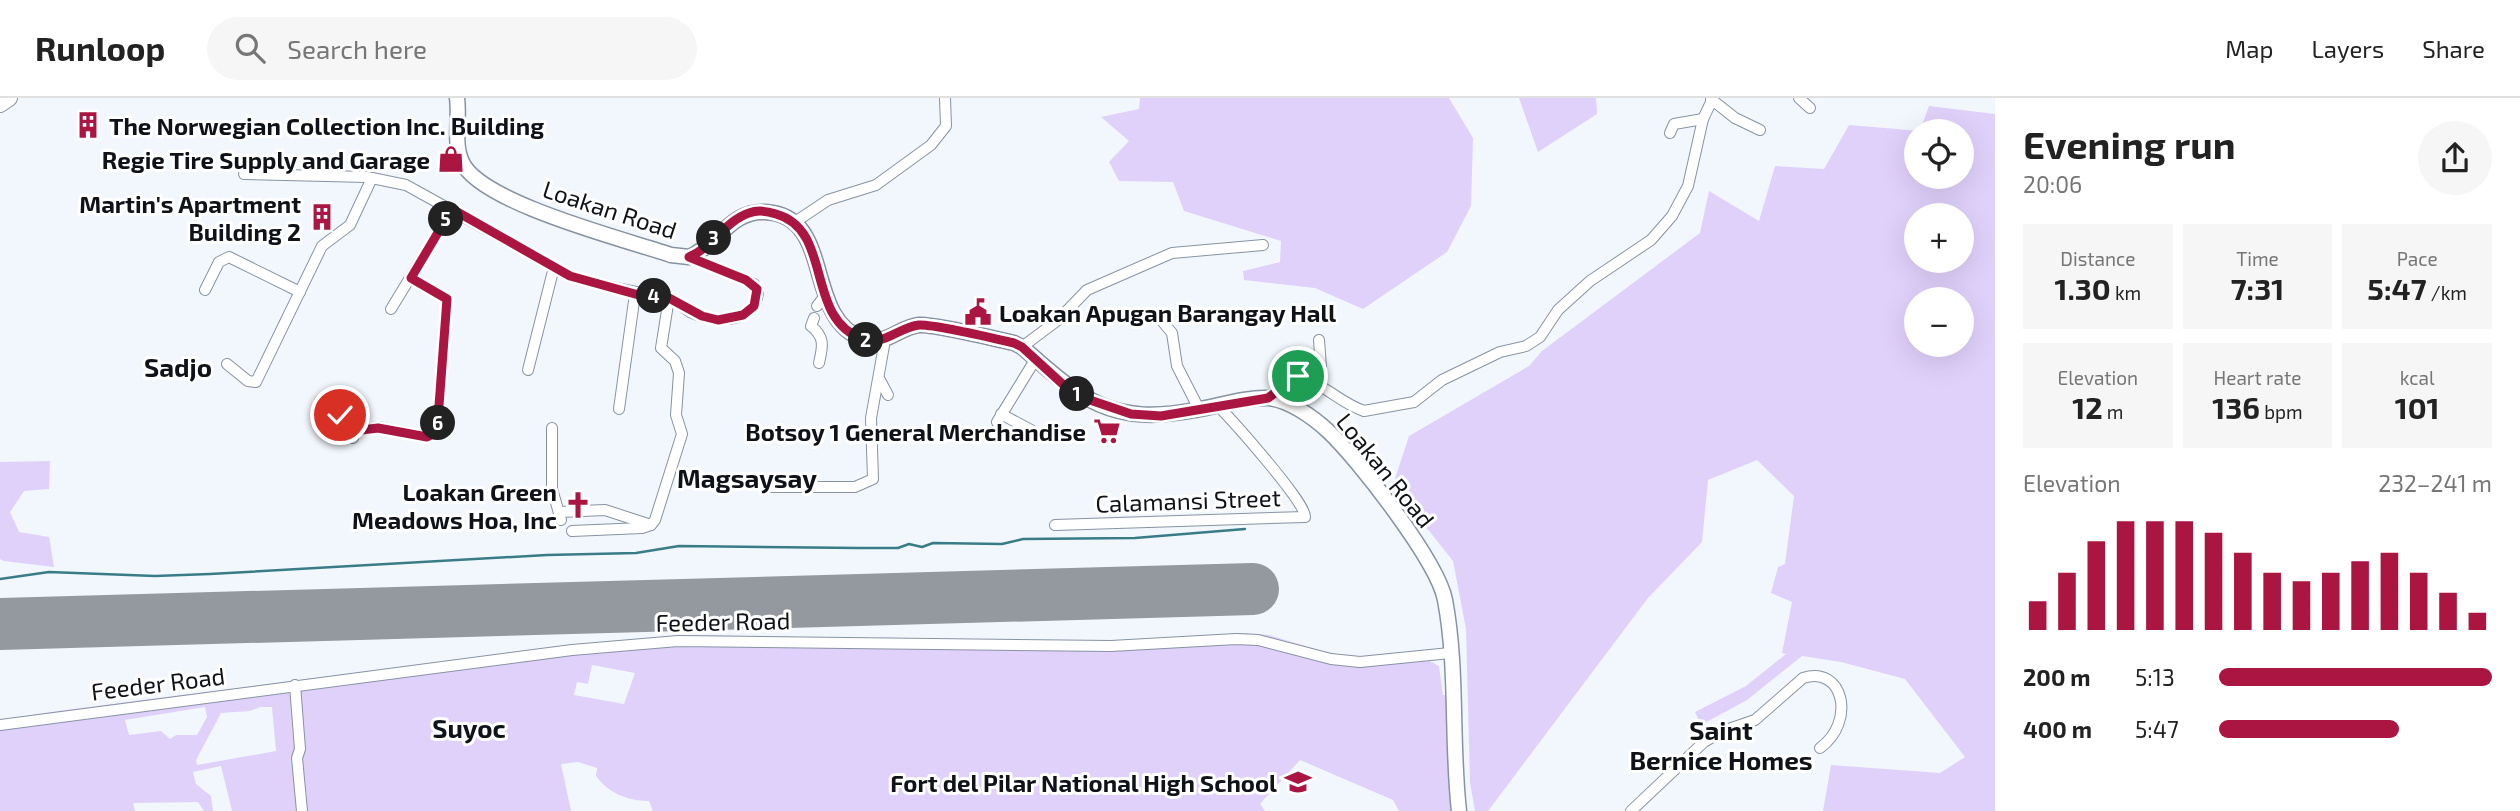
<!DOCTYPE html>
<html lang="en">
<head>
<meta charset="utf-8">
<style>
	:root { --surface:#fff; --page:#f6f6f6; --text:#222; --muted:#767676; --line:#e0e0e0; --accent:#aa1542 }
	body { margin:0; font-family:"Exo 2",sans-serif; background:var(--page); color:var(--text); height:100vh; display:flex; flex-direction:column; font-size:26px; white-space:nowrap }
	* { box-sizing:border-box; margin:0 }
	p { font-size:23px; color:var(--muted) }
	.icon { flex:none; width:38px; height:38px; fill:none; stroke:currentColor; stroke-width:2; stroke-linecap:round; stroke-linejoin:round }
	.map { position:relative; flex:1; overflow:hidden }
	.panel { display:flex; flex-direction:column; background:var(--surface); width:525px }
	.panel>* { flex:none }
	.buttons { position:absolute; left:1904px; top:21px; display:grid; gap:14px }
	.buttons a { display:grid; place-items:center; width:70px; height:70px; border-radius:50%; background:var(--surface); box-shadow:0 7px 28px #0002; font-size:35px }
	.pin { position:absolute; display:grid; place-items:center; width:60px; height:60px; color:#fff; margin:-30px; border:4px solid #fff; border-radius:50%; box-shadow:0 2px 7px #0007 }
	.km { position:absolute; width:35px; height:35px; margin:-18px; border-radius:50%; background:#222; color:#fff; font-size:19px; line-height:35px; text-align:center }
	.round { display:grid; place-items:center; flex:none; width:74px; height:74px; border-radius:37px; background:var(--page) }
	.summary { display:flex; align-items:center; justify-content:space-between; height:119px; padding:0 28px }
	h1 { font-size:38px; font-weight:700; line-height:52px }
	.stats { display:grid; grid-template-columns:repeat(3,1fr); gap:10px; height:119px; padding:7px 28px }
	.stats div { display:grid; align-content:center; border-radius:0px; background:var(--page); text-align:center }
	.stats b { font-size:30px; font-weight:700 }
	.stats small { font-size:19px; font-weight:400 }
	.stats p { font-size:19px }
	.chart { height:196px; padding:14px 28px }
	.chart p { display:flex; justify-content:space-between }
	.chart svg { width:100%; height:126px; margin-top:7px; stroke:var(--accent); stroke-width:6 }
	ul { padding:0 28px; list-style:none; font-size:23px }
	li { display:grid; grid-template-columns:112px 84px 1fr; align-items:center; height:52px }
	li i { height:18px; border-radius:9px; background:var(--accent) }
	header { display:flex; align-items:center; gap:42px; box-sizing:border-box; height:98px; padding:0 35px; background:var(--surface); border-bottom:2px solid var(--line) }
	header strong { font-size:33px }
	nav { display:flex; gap:38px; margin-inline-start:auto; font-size:24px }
	.search { width:490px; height:63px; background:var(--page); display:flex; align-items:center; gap:18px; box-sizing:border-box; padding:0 24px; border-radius:38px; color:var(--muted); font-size:26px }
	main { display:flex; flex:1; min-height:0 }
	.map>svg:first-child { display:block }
	.green { fill:#e0d1fb; fill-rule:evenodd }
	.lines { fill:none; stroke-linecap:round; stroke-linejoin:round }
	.stream { stroke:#397c88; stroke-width:2.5 }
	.runway { stroke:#9499a0; stroke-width:52 }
	.minor-casing { stroke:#8793a3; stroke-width:12 }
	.secondary-casing { stroke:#8793a3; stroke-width:17 }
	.primary-casing { stroke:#8793a3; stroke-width:18 }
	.minor { stroke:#fff; stroke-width:10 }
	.secondary { stroke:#fff; stroke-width:14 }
	.primary { stroke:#fff; stroke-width:16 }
	.route-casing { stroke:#fff; stroke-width:14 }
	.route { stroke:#aa1542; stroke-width:9 }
	.labels { text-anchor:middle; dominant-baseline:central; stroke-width:6; stroke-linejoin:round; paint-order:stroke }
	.poi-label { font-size:24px; font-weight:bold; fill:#0f1319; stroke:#fff; text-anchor:end }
	.street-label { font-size:24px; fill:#0f1319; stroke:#fff }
	.neighbourhood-label { font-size:26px; font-weight:bold; fill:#0f1319; stroke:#fff }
</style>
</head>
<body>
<header>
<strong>Runloop</strong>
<div class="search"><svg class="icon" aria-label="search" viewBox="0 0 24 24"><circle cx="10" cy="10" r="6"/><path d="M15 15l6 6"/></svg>Search here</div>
<nav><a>Map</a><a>Layers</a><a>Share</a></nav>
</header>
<main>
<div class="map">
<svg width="1995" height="713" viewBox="0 0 1995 713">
	<rect width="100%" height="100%" fill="#f2f7fe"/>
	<!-- green -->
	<g class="green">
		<polygon points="1140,0 1449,0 1473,40 1471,108 1447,154 1363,211 1315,190 1244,182 1243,173 1280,164 1281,143 1184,113 1173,84 1119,83 1109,64 1129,43 1101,19 1139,11"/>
		<polygon points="1519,0 1596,0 1597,16 1538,54"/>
		<path d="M1929 8 1995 16V713H1823L1831 667 1940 675 1965 659 1905 581 1841 564 1802 558 1747 602 1701 627 1695 614 1746 588 1786 556 1782 555 1792 504 1771 495 1778 469 1785 466 1794 398 1757 362 1708 382 1702 444 1648 500 1488 713H1475L1470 685 1466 531 1453 463 1430 434 1391 393 1409 338 1529 268 1542 253 1700 135 1709 93 1759 123 1775 68 1824 71 1849 27 1920 33ZM1916 33H1962V79H1916ZM1916 117H1962V163H1916ZM1916 201H1962V247H1916Z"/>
		<polygon points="50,363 49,391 24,393 10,414 19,434 49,439 54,469 4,463 0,461 0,364"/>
		<path d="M1244 535 1269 537 1337 558 1369 560 1418 557 1439 568 1443 597H1446L1454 713H1399L1393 702 1300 662 1260 706 1265 713H653L649 703C628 703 608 695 596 678L597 670 578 664 561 666 571 713H232L221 668 193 674 196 686 211 698 213 713H204L198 704 133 705 135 713H0V622L58 613 570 547 694 537 1115 545ZM592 567 635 575 624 606 574 597 577 584 588 586ZM205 609 207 619 197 637H176L170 641 161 633 129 637 125 622ZM260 609H272L276 653 197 667 196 662 221 615 250 613Z"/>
	</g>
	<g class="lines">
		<!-- stream -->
		<polyline class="stream" points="0,481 49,474 155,478 210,476 547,457 636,455 679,448 858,450 898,450 909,446 922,449 933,445 1002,446 1023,441 1135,440 1245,431"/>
		<!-- runway -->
		<polyline class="runway" points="0,526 1253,491"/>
		<defs>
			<g id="minor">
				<polyline points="1799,0 1810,10"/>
				<polyline points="1711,1 1735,20 1760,32"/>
				<polyline points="1670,35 1674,26 1703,21"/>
				<path d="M244 76 367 79 406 87 570 178C602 189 634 193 667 200 677 202 682 209 690 214 713 225 754 227 758 195L754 186 689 159"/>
				<polyline points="795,124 828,102 876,87 931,47 946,28 945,0"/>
				<polyline points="205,192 219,164 229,159 300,194"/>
				<polyline points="817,208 824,199"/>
				<polyline points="391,211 452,111"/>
				<path d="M814 220 811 228C825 239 823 248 819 265"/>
				<polyline points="1162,223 1172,235 1177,268 1199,311"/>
				<polyline points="1022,249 1058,222 1087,192 1172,155 1263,147"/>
				<polyline points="227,266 248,283 256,284 322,148 350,127 372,80"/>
				<polyline points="528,272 554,169"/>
				<polyline points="880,282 888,297"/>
				<path d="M1287 286C1297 278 1312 278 1321 269L1319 242"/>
				<path d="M1268 300C1316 264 1324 299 1364 313L1414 304 1442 282 1500 254 1526 248 1540 239 1558 212 1590 183 1651 142 1672 118 1688 88 1703 21 1713 0"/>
				<polyline points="320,303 350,328 353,340"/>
				<polyline points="619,311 635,196"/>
				<polyline points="1001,316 1031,332"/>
				<polyline points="997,324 1035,262"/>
				<polyline points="552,330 552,391 561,422"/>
				<polyline points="353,333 378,329 427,339 437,334 447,201 411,179"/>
				<polyline points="772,389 855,389 873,381 871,320 885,242"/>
				<polyline points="560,414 605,412 651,427"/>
				<path d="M1055 427 1305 419C1308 407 1232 322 1218 308"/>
				<polyline points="572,433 642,430 651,427 655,422 682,336 676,317 679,275 675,263 661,250 669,200"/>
				<polyline points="295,587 300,651 297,660 302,713"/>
				<polyline points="0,627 572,552 678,543 1111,548 1236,541 1258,542 1331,561 1360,564 1450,555"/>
				<path d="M1631 713 1704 644 1723 633 1755 622 1803 580C1844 567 1856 624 1820 650"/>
			</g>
			<path id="secondary" d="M457 0C460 21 453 45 462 64 480 105 627 142 671 157L689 159C717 148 730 112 765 114 835 117 803 220 863 241 885 249 899 229 919 227 933 226 997 241 1014 245L1022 249C1082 302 1111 328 1195 312 1219 308 1245 299 1268 300 1289 302 1313 319 1328 333 1358 361 1438 464 1445 502 1458 571 1451 643 1459 713"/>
			<polyline id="primary" points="0,6 9,0"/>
		</defs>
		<!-- minor casing -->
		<use href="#minor" class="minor-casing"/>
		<!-- secondary casing -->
		<use href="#secondary" class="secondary-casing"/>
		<!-- primary casing -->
		<use href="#primary" class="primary-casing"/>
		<!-- minor -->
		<use href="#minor" class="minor"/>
		<!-- secondary -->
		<use href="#secondary" class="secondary"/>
		<!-- primary -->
		<use href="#primary" class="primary"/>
	</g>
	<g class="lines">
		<defs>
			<path id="route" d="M340 317 353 333 378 330 427 339 437 334 447 201 411 180 452 111 570 178 635 196 669 200 702 218 718 222 743 217 754 208 757 191 746 182 689 159C712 150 725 123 749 115 757 112 767 113 776 116 834 132 804 221 863 241 885 248 899 229 919 227 933 226 997 241 1014 245L1022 249 1068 291 1084 300 1131 316 1161 318 1268 300 1298 278"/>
		</defs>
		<!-- route casing -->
		<use href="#route" class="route-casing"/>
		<!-- route -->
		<use href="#route" class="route"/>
	</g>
	<!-- icons -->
	<defs>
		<symbol id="building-bare" viewBox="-9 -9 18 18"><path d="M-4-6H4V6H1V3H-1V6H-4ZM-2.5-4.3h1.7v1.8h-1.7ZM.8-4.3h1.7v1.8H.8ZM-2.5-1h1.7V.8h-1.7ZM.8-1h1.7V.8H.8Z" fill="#aa1542" stroke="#fff" stroke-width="2.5" paint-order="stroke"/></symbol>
		<symbol id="shop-bare" viewBox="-9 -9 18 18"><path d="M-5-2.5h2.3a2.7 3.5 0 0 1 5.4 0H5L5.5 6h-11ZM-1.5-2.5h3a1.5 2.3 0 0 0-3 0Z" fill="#aa1542" stroke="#fff" stroke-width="2.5" paint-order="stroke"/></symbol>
		<symbol id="civic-bare" viewBox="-9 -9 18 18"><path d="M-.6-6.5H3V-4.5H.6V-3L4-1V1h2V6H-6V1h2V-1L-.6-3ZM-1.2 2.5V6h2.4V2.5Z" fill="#aa1542" stroke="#fff" stroke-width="2.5" paint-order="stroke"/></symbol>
		<symbol id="supermarket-bare" viewBox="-9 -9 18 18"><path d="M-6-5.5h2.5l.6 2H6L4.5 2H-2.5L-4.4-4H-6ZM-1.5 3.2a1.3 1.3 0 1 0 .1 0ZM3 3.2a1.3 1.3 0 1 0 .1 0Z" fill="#aa1542" stroke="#fff" stroke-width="2.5" paint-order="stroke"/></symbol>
		<symbol id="church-bare" viewBox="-9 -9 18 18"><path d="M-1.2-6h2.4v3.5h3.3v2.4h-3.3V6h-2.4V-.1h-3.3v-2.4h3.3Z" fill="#aa1542" stroke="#fff" stroke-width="2.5" paint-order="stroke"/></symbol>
		<symbol id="school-bare" viewBox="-9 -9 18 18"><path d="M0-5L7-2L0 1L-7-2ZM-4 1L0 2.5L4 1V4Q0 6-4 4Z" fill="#aa1542" stroke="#fff" stroke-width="2.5" paint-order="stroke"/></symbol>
	</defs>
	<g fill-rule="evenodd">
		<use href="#building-bare" x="69" y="8" width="38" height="38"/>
		<use href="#shop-bare" x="432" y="42" width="38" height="38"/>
		<use href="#building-bare" x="303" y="100" width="38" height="38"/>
		<use href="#civic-bare" x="959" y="195" width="38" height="38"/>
		<use href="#supermarket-bare" x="1088" y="314" width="38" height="38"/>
		<use href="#church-bare" x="559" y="388" width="38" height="38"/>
		<use href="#school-bare" x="1279" y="665" width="38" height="38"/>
	</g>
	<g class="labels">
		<!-- poi labels -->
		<g class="poi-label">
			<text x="109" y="27" text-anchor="start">The Norwegian Collection Inc. Building</text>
			<text x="430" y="61">Regie Tire Supply and Garage</text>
			<text x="301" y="105">Martin's Apartment<tspan x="301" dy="28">Building 2</tspan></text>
			<text x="999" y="214" text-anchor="start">Loakan Apugan Barangay Hall</text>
			<text x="1086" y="333">Botsoy 1 General Merchandise</text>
			<text x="557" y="393">Loakan Green<tspan x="557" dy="28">Meadows Hoa, Inc</tspan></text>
			<text x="1277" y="684">Fort del Pilar National High School</text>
		</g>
		<!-- street labels -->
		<g class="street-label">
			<text transform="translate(610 111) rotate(18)">Loakan Road</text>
			<text transform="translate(1386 372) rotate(51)">Loakan Road</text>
			<text transform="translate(1188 402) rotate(-2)">Calamansi Street</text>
			<text transform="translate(723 523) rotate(-1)">Feeder Road</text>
			<text transform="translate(158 585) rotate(-7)">Feeder Road</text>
		</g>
		<!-- neighbourhood labels -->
		<g class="neighbourhood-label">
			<text x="178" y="268">Sadjo</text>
			<text x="747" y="379">Magsaysay</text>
			<text x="469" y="629">Suyoc</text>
			<text x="1721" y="631">Saint<tspan x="1721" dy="30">Bernice Homes</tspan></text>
		</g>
	</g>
</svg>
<div class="buttons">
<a><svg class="icon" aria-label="locate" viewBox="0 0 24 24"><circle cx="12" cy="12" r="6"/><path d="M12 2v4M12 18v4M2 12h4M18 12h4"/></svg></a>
<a>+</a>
<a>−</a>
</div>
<div class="pin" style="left:1298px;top:278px;background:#1e9e55"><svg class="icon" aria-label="arrive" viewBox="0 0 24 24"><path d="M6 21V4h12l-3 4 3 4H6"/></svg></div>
<div class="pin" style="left:340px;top:317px;background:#d93025"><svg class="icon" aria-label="check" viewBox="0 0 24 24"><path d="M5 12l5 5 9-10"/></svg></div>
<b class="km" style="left:1077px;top:296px">1</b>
<b class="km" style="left:866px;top:242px">2</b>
<b class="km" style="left:714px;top:140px">3</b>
<b class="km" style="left:654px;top:198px">4</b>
<b class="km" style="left:446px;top:121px">5</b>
<b class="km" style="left:438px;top:325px">6</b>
</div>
<section class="panel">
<div class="summary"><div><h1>Evening run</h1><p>20:06</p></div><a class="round"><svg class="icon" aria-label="share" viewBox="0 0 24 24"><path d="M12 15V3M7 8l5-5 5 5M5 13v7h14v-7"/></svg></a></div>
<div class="stats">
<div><p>Distance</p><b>1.30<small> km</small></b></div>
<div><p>Time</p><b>7:31</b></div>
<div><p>Pace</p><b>5:47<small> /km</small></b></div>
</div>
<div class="stats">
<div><p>Elevation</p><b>12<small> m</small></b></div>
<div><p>Heart rate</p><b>136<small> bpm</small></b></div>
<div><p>kcal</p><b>101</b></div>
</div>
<div class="chart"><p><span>Elevation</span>232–241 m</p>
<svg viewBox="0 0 160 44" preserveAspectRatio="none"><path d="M5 44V34M15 44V24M25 44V13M35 44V6M45 44V6M55 44V6M65 44V10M75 44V17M85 44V24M95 44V27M105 44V24M115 44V20M125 44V17M135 44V24M145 44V31M155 44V38"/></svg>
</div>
<ul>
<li><b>200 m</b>5:13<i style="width:100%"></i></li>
<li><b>400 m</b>5:47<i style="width:66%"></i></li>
</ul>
</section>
</main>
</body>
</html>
